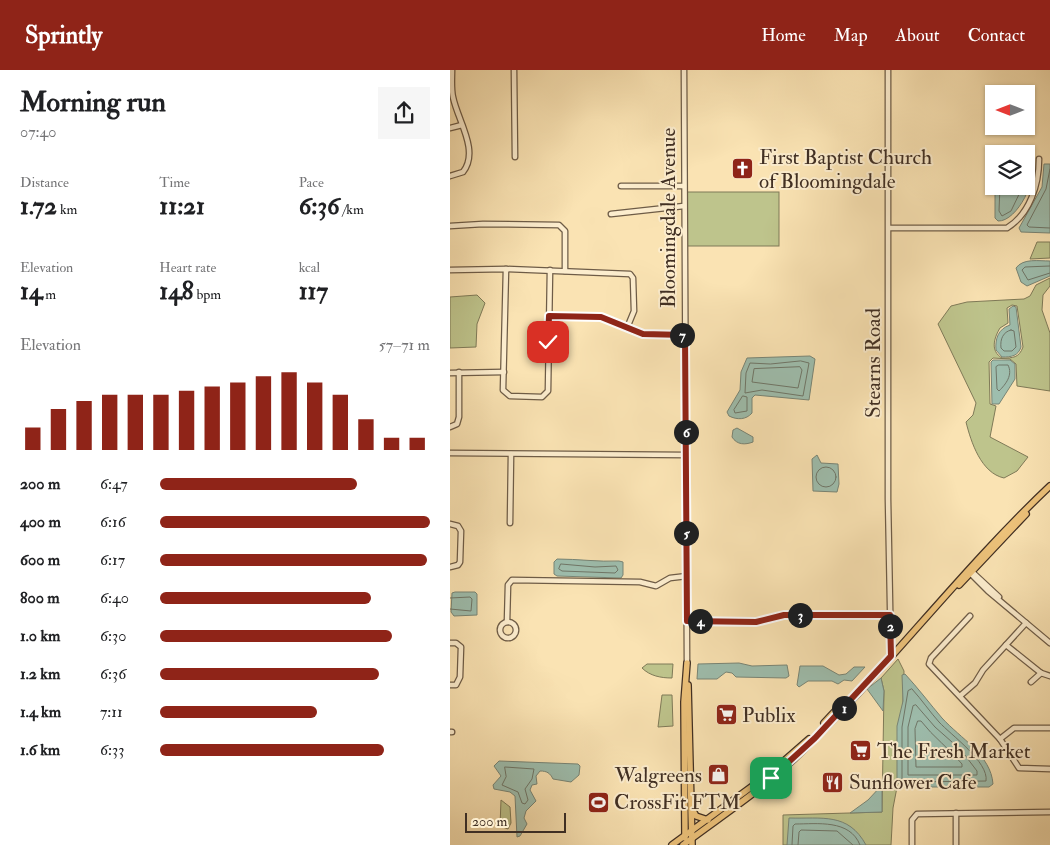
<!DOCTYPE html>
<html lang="en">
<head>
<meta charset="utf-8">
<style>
	:root { --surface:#fff; --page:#f6f6f6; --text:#202124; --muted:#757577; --accent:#8f2418 }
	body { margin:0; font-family:"IM FELL Double Pica",serif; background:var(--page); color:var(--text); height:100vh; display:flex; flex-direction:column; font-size:19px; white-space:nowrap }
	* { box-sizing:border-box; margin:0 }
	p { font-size:16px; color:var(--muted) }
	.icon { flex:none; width:28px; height:28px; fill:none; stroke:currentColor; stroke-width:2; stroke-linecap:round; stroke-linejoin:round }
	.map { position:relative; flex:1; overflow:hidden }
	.drawer { display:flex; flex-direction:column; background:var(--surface); width:450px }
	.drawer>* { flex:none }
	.needle { width:32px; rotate:270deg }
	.buttons { position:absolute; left:535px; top:15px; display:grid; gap:10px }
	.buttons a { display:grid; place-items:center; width:50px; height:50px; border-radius:0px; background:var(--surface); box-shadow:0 1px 4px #0004; font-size:25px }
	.scale { position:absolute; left:15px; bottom:12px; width:101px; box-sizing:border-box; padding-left:5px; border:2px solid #402f23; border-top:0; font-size:14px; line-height:18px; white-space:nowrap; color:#402f23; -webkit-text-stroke:4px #fcedce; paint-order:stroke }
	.pin { position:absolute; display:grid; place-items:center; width:42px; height:42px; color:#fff; margin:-21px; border-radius:10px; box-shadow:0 2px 8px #0006 }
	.km { position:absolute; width:25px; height:25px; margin:-12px; border-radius:50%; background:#222; color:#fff; font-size:14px; line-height:25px; text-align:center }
	.round { display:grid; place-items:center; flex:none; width:52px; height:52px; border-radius:0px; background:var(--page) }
	.summary { display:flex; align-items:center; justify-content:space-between; height:85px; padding:0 20px }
	h1 { font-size:28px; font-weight:700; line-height:38px }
	.metrics { display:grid; grid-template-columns:repeat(3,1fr); gap:8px; height:85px; padding:5px 20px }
	.metrics div { display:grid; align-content:center }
	.metrics b { font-size:25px; font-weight:700 }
	.metrics small { font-size:14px; font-weight:400 }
	.metrics p { font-size:14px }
	.chart { height:140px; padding:10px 20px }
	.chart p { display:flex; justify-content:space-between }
	.chart svg { width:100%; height:90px; margin-top:5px; stroke:var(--accent); stroke-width:6 }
	ul { padding:0 20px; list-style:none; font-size:16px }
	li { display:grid; grid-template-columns:80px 60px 1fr; align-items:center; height:38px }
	li i { height:12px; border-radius:6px; background:var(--accent) }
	header { display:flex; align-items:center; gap:30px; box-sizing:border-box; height:70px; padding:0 25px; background:var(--accent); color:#fff }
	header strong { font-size:24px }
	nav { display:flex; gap:28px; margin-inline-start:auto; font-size:18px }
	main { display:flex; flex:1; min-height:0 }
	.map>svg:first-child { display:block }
	.green { fill:#bec48c; stroke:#7f7a58; fill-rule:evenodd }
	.water { fill:#9ebeae; stroke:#788576 }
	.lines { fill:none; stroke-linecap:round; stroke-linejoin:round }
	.shore { stroke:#6f7668; stroke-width:1 }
	.minor-casing { stroke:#6e5c47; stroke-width:7 }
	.major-casing { stroke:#402f23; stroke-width:8 }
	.minor { stroke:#fcedce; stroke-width:4.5 }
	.major { stroke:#edc27a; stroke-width:5.5 }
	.route-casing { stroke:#fff; stroke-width:10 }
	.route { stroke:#8f2418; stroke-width:6 }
	.labels { text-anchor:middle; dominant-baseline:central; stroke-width:4; stroke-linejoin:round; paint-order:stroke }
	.poi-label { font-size:21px; fill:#402f23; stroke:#fcedce; text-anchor:start }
	.street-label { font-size:21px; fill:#402f23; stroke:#fcedce }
</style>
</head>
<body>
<header>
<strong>Sprintly</strong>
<nav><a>Home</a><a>Map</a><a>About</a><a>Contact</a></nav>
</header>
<main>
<section class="drawer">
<div class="summary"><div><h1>Morning run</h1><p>07:40</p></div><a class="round"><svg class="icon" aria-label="share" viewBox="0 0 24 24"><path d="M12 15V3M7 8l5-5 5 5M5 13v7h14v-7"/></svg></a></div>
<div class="metrics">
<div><p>Distance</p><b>1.72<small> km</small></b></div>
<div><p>Time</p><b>11:21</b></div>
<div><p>Pace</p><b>6:36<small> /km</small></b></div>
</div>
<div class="metrics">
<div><p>Elevation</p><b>14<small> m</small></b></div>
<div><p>Heart rate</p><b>148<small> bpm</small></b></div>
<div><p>kcal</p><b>117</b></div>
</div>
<div class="chart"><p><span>Elevation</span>57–71 m</p>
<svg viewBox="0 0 160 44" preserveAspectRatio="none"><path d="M5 44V33M15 44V24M25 44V20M35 44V17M45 44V17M55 44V17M65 44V15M75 44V13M85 44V11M95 44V8M105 44V6M115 44V11M125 44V17M135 44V29M145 44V38M155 44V38"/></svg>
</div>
<ul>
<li><b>200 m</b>6:47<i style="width:73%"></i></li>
<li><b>400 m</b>6:16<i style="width:100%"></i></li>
<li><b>600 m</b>6:17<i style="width:99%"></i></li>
<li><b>800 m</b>6:40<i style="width:78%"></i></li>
<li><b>1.0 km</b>6:30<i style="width:86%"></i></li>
<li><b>1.2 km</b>6:36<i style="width:81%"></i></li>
<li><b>1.4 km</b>7:11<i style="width:58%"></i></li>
<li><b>1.6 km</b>6:33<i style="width:83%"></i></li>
</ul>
</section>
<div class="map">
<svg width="600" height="775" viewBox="0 0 600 775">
	<rect width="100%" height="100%" fill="#fae3b3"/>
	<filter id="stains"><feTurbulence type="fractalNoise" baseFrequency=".004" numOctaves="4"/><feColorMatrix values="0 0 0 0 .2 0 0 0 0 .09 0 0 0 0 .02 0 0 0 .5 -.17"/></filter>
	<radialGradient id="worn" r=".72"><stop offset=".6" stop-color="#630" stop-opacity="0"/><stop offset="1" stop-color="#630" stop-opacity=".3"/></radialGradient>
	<!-- green -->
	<g class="green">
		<rect x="237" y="122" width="92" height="54"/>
		<polygon points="587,172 600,172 600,188 580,189"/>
		<path d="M600 208V216L593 225 592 240 600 263V321L567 316 566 294 560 289 543 288 539 292 540 334 546 336 540 367 578 387 567 401 554 408C531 403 521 372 516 352L523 345 526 333 488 254 501 236 517 232 574 229 580 226 586 215ZM562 235 567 236 573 277C569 288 563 288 552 288 540 281 544 268 550 258L558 253 557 238Z"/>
		<polygon points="27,225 35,233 27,254 26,277 0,278 0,227"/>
		<polygon points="448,589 454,601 453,631 448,712 443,738 441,775 333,775 333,745 432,742 434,621 431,608"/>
		<path d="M197 594H223L222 608C211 608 200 606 192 598Z"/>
		<polygon points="212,625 222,625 223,656 208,657"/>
		<polygon points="51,730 60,737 61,753 58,759 50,756"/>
	</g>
	<!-- water -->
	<g class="water">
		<polygon points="594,94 600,94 600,163 571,162 569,158 592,117"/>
		<path d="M576 95C591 106 567 152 548 151L545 148V116H576Z"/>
		<path d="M600 191V206L577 216 571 212 566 198C573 188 589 191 600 191Z"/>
		<path d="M563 236 566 237 571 277C568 286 562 287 552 287L546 280C545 269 548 259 560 255L559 239Z"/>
		<path d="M360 286 365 289 359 330 305 325 302 328V343C296 350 287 350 279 346L277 342 290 320 291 302 297 288Z"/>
		<polygon points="543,290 560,290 565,294 565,309 549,334 542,334 541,292"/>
		<path d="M287 358 303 367V372C295 375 287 375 282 367L283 360Z"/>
		<polygon points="367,385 371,393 388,394 389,414 387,422 363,421 362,389"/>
		<path d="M107 489C128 489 148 492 169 491L173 492V505L171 508 107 506 104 504V492Z"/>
		<polygon points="5,522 25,522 27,524 27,545 4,546 1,542 2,523"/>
		<polygon points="289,593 302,596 337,595 339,606 336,608 286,607 282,603 276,602 267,609 247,609 248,594"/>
		<polygon points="350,596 373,596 389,605 396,604 404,597 415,597 402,611 394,610 388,614 382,611 358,611 349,617 347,615"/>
		<path d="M455 604C468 618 480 634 492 648 510 668 541 685 543 714L539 717H455L447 713V656L453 631 452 605Z"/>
		<polygon points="431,608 434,621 433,641 417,619"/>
		<path d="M49 691 128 694 130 696 129 705 121 712 103 709C100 703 97 701 90 701L86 706 87 714 82 715 80 720 86 731 76 741 74 748 77 754 70 766 67 767 65 726 60 722 44 719 43 715 51 706 44 696Z"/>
		<polygon points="432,715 432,742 400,743 418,730"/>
		<path d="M339 748C372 749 398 742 416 775H337Z"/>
	</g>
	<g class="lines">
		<!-- shore -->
		<g class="shore">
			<polyline points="600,99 596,119 577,155 579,157 600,158"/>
			<polyline points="550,116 549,141 552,146 561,141 573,116"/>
			<polyline points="600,196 575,197 572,200 578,210 600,203"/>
			<path d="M561 260 564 261 566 277 562 281H554L551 278C550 269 553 262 561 260Z"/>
			<polygon points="351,291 359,293 353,326 312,320 295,323 296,303 300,293 320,294"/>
			<path d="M549 295H558C563 305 556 314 549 321L547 319 546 297Z"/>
			<polygon points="350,297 352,300 348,318 302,312 304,299"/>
			<polygon points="293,326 297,327 297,341 285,343 284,340"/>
			<circle cx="376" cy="407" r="10"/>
			<polygon points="111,494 145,497 166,496 168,500 165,503 112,501 109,499"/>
			<polyline points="0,528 20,527 22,529 21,541 0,539"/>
			<path d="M462 619C472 630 480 642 489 652 501 665 539 692 536 711L457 712 452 709V657L458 621Z"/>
			<polygon points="466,635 485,657 511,680 527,701 527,705 458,705 458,657 463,636"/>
			<path d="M468 651H471C483 667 500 679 512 694V697H466L465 659Z"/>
			<polygon points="55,697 84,699 82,709 75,719 78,730 75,734 72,733 68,722 52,715 56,707"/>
			<path d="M342 775 343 756 345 754C367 754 400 749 410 775"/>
			<polyline points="348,775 349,762 351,760 387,761 403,775"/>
		</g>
		<defs>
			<g id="minor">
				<polyline points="64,0 65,87"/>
				<polyline points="234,0 237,593"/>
				<polyline points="438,0 438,429 441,586"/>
				<polyline points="0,58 12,55"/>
				<path d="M0 106 13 102C30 81 7 49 3 27 1 18 2 9 2 0"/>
				<polyline points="171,116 234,116"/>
				<polyline points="161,144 234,136"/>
				<polyline points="0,156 33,154 109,155 115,161 115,201"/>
				<path d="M439 158H557C580 144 589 114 589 89"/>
				<polyline points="56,199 53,320 60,326 92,327 98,321 100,200"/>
				<polyline points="0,200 56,199 180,204 183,208 184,241 177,258"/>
				<polyline points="99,246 151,247 193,264 235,265"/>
				<polyline points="0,303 54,302"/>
				<polyline points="0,357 7,354 9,347 9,302"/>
				<polyline points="0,383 236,385"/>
				<polyline points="60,453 61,384"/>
				<polyline points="0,454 8,456 11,461 10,492 8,495 0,497"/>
				<polyline points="520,500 549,527"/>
				<polyline points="519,502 538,521 600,573"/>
				<polyline points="520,546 481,588 479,594 550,669 569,698 600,699"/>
				<polyline points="237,551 306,552 334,545 440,545"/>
				<polyline points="57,552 58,515 62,510 190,512 206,516 220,508 237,506"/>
				<circle cx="58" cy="560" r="8"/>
				<polyline points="0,573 6,573 11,577 10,607 6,615 0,615"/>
				<polyline points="556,575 591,603 600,606"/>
				<polyline points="581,612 591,603"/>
				<polyline points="510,626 525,613 533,600 576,553"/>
				<polyline points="0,662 2,662"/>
				<polyline points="550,669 564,658 600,658"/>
				<polyline points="462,775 462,750 467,744 600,742"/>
				<polyline points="506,775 506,743"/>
			</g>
			<g id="major">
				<polyline points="509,515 576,444"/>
				<polyline points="238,615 242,775"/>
				<polyline points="374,653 388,638"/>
				<polyline points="242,739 246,746 258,750"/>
				<polyline points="235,768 234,632 237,593"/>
				<polyline points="222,775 319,704 359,669"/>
				<path d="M233 775C270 747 310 721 344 689 434 603 509 502 600 416"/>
			</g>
		</defs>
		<!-- minor casing -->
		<use href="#minor" class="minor-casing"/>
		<!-- major casing -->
		<use href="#major" class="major-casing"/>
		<!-- minor -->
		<use href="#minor" class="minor"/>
		<!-- major -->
		<use href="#major" class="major"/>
	</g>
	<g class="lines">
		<defs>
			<polyline id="route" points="98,272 99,246 151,247 193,264 235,265 237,551 306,552 334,545 440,545 441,586 365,668 321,708"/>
		</defs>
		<!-- route casing -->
		<use href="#route" class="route-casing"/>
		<!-- route -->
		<use href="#route" class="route"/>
	</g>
	<!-- icons -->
	<defs>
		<symbol id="church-square" viewBox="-11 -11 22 22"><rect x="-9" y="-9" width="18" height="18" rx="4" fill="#8f2418" stroke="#fcedce"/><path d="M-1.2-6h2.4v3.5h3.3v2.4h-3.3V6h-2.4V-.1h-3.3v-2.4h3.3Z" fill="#fff"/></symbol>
		<symbol id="supermarket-square" viewBox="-11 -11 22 22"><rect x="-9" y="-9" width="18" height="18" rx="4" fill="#8f2418" stroke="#fcedce"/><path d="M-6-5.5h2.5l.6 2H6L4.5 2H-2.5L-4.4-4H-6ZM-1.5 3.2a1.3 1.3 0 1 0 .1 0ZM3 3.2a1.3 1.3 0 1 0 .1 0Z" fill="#fff"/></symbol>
		<symbol id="shop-square" viewBox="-11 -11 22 22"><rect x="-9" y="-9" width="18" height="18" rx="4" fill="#8f2418" stroke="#fcedce"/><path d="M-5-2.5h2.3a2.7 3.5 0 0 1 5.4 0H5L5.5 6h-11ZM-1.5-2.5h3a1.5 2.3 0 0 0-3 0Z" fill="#fff"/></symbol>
		<symbol id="restaurant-square" viewBox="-11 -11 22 22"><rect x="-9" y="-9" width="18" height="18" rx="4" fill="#8f2418" stroke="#fcedce"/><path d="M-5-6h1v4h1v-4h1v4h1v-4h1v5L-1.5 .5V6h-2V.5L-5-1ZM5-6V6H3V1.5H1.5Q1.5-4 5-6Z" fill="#fff"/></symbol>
		<symbol id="stadium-square" viewBox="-11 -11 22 22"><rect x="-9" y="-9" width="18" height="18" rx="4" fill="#8f2418" stroke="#fcedce"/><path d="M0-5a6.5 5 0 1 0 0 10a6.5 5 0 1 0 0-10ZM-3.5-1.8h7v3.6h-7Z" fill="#fff"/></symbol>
	</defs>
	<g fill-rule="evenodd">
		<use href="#church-square" x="280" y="86" width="25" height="25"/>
		<use href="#supermarket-square" x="264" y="632" width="25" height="25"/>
		<use href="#supermarket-square" x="398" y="668" width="25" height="25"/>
		<use href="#shop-square" x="256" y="692" width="25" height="25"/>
		<use href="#restaurant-square" x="370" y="700" width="25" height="25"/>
		<use href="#stadium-square" x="136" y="720" width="25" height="25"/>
	</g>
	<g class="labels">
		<!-- poi labels -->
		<g class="poi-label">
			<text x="309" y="87">First Baptist Church<tspan x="309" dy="24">of Bloomingdale</tspan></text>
			<text x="292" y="645">Publix</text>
			<text x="427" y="681">The Fresh Market</text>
			<text x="252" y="705" text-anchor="end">Walgreens</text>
			<text x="399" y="712">Sunflower Cafe</text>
			<text x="164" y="732">CrossFit FTM</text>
		</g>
		<!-- street labels -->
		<g class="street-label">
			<text transform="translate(218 148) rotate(-90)">Bloomingdale Avenue</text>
			<text transform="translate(423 293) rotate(-90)">Stearns Road</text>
		</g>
	</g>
	<rect width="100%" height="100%" filter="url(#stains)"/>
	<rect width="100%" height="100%" fill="url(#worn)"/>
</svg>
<div class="buttons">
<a><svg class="needle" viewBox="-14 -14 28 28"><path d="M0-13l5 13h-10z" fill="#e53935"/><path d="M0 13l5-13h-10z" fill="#757577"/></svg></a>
<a><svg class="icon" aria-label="layers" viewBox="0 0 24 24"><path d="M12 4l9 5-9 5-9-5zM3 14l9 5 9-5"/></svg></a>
</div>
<div class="scale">200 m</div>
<div class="pin" style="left:321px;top:708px;background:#1e9e55"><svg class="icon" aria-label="arrive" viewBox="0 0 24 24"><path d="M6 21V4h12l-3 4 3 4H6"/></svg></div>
<div class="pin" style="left:98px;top:272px;background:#d93025"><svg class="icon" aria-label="check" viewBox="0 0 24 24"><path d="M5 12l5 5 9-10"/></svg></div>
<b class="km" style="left:394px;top:638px">1</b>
<b class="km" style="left:440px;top:556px">2</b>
<b class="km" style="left:350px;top:545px">3</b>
<b class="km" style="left:250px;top:551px">4</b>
<b class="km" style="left:236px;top:463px">5</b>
<b class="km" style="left:236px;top:362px">6</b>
<b class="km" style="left:232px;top:265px">7</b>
</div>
</main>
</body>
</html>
